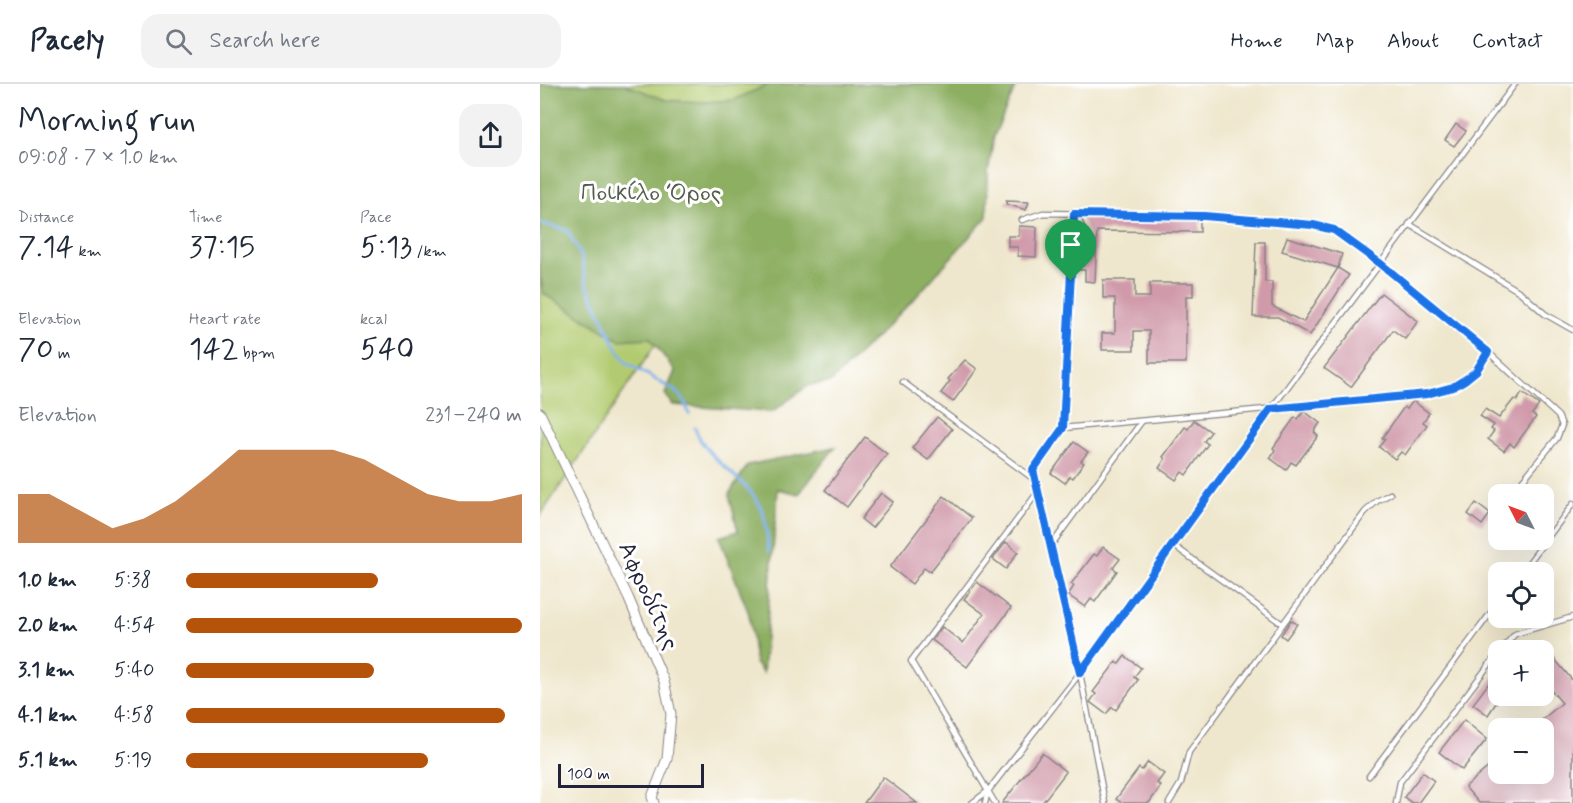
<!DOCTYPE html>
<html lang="en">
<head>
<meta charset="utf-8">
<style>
	:root { --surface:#fff; --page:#f2f2f3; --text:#1f2937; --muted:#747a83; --line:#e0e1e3; --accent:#b45309 }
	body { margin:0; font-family:Mynerve,sans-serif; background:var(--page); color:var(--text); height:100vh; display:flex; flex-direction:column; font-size:22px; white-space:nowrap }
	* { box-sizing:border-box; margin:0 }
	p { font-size:20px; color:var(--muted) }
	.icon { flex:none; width:33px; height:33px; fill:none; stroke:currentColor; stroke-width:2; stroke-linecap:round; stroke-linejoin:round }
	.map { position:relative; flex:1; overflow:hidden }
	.sheet { display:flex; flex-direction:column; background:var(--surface); width:540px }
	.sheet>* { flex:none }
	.needle { width:39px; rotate:312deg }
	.buttons { position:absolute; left:948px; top:400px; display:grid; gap:12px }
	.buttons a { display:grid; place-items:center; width:66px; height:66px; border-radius:12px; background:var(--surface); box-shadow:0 6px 24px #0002; font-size:30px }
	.scale { position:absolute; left:18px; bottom:15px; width:146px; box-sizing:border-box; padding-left:6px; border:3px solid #22223b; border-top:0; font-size:16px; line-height:21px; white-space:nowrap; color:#22223b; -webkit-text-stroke:4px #fff; paint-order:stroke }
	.pin { position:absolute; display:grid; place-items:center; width:51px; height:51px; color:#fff; margin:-62px -26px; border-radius:50% 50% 50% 0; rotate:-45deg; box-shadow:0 0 6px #0007 }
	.pin .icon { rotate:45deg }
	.round { display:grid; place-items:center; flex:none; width:63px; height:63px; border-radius:18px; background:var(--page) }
	.overview { display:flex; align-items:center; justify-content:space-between; height:102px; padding:0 18px }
	h1 { font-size:33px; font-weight:600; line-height:45px }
	.stats { display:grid; grid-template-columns:repeat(3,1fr); gap:9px; height:102px; padding:6px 18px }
	.stats div { display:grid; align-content:center }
	.stats b { font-size:30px; font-weight:600 }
	.stats small { font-size:16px; font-weight:400 }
	.stats p { font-size:16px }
	.chart { height:168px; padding:12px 18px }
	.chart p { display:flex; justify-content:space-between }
	.chart svg { width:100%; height:108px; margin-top:6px; fill:var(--accent); opacity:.7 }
	ul { padding:0 18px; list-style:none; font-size:20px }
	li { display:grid; grid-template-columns:96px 72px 1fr; align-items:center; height:45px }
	li i { height:15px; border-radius:8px; background:var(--accent) }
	header { display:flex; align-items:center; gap:36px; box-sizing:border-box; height:84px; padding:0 30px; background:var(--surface); border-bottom:2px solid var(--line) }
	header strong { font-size:28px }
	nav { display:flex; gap:33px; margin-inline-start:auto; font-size:21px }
	.search { width:420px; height:54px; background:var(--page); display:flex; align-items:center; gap:15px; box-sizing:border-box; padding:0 21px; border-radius:18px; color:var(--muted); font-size:22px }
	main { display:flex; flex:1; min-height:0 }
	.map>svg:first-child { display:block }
	.green { fill:#b2cb70; stroke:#6a7656; stroke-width:1.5 }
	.forest { fill:#8daf62; stroke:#58684e; stroke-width:1.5 }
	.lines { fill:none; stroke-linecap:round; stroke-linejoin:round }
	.stream { stroke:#81b2ed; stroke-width:3 }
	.building { fill:#d09aaa }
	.lane-casing { stroke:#888484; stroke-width:7 }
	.street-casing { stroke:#888484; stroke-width:11 }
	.lane { stroke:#fff; stroke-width:4.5 }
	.street { stroke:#fff; stroke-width:9 }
	.route-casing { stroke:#fff; stroke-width:12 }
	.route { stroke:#1a73e8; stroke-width:8 }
	.labels { text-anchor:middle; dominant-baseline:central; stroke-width:6; stroke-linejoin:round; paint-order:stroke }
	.park-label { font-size:24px; fill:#545d4e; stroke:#fff }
	.street-label { font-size:24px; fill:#22223b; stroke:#fff }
</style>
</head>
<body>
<header>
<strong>Pacely</strong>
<div class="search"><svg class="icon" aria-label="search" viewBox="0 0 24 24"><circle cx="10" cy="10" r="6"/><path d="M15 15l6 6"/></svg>Search here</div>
<nav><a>Home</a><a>Map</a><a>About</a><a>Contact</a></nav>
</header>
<main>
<section class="sheet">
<div class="overview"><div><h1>Morning run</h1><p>09:08 · 7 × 1.0 km</p></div><a class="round"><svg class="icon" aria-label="share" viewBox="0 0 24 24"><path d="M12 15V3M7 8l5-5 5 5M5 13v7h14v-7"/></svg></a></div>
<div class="stats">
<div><p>Distance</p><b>7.14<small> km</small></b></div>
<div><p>Time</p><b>37:15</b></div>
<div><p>Pace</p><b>5:13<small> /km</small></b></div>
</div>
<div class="stats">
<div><p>Elevation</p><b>70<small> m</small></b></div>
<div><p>Heart rate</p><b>142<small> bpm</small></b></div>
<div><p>kcal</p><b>540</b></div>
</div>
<div class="chart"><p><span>Elevation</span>231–240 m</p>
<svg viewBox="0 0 160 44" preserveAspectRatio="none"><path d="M0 44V24L10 24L20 31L30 38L40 34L50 27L60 17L70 6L80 6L90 6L100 6L110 10L120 17L130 24L140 27L150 27L160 24V44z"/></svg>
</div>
<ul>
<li><b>1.0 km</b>5:38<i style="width:57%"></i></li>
<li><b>2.0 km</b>4:54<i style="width:100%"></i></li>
<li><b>3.1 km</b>5:40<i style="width:56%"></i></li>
<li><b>4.1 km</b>4:58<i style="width:95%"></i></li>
<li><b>5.1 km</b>5:19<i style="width:72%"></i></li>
</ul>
</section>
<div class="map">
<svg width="1033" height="719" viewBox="0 0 1033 719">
	<rect width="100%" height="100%" fill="#fff"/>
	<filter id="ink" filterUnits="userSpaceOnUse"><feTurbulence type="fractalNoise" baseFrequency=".0167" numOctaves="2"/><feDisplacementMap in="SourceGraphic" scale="12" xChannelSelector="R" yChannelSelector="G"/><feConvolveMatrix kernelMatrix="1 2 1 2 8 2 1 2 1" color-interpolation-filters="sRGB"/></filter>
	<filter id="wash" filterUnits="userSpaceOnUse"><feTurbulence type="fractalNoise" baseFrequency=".008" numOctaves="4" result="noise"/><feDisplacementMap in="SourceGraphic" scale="24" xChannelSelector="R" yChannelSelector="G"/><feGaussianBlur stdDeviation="1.35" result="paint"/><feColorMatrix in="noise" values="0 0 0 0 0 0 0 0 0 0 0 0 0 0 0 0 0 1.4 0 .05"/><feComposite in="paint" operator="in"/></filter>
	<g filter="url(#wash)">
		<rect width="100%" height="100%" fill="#efe7cd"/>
		<!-- green -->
		<polygon class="green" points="0,0 436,0 132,236 0,432"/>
		<!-- forest -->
		<g class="forest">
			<polygon points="0,0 84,0 126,16 163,18 194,16 229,0 477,0 454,52 448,89 447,133 376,213 291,298 269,301 232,328 133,321 125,310 135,287 110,254 79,256 4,210 0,192"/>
			<polygon points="295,363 259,410 238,405 223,589 215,579 209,530 179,453 198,447 189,410 208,381"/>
		</g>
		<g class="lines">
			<!-- stream -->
			<g class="stream">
				<polyline points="0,139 27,146 41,171 46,199 75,261 86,278 135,307 145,318 149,330"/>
				<path d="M155 344C166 378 213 397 223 429 227 441 227 455 229 467"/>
			</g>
		</g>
		<g id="blocks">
			<!-- building -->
			<g class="building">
				<polygon points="916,40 926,47 914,62 905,56"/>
				<polygon points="466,117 489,118 486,126 466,120"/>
				<polygon points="541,134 660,136 660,148 557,147 555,198 545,197 545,186 539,186 541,152 550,153"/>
				<polygon points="479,142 497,143 496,173 478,172 478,163 468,163 468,152 479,152"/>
				<polygon points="747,153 802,170 798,184 742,167"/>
				<polygon points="716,158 725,158 725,198 732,198 732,222 763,238 798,184 809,191 770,251 738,233 713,233"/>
				<polygon points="563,196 595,196 595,213 610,213 610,199 653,199 653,212 646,212 646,279 609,279 609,247 594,247 594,266 562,266 562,249 575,249 575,214 563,214"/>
				<polygon points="841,209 878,237 865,255 853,246 811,303 784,284"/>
				<polygon points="425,276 437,285 413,318 401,309 410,297 408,295"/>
				<polygon points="982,309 999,321 992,330 996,333 974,363 970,359 964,367 948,355 954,347 951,345 954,341 940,332 945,325 959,334 974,315 977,317"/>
				<polygon points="873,317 889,329 883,338 887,341 865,371 861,368 855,375 839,363 845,355 842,354 864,323 867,325"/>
				<polygon points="764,327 780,339 774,348 778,352 756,381 751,378 746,386 730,374 735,366 733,364 755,333 758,335"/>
				<polygon points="397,333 412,345 388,376 372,364"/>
				<polygon points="654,336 671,348 664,357 668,360 646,391 642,388 636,396 619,384 625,375 623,373 645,343 648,345"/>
				<polygon points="325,353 347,370 307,423 285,406"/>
				<polygon points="534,358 548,368 541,377 544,379 533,394 530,392 525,399 511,389"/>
				<polygon points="341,409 353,418 332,444 321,435"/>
				<polygon points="404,412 432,434 390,488 384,484 372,500 350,483"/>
				<polygon points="936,419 950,430 942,441 928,430"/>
				<polygon points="466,458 478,468 466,485 453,475"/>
				<polygon points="563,463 580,475 573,484 577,487 555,518 551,515 545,523 528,511 534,502 531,500 554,470 557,472"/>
				<polygon points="437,498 471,524 427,583 392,556 402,543 423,559 444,530 424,515"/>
				<polygon points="751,536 757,540 746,555 741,551"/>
				<polygon points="1004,562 1033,597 1033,719 939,719 925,703 958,675 958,690 1004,690 1004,645 991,645 1022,619 1004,598"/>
				<polygon points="585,572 601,584 594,593 598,596 576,626 572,623 566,630 550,618 556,610 553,608 576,578 579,580"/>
				<polygon points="958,587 958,616 948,631 933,620"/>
				<polygon points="924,636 947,655 922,686 899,668"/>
				<polygon points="502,669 526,688 502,719 462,719"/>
				<polygon points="608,678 624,690 617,699 621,702 609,719 582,719 576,715 599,684 602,686"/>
				<polygon points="883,688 894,697 878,719 872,719 864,713"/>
				<polygon points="343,693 377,719 324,719"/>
			</g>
		</g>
	</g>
	<g filter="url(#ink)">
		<use href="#blocks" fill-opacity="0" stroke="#888484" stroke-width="1.5"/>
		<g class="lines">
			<defs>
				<g id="lane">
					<polyline points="534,131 523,344 493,386 540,589 565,719"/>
					<polyline points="482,136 503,129 664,132 773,141 794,146 841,180 948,268 1018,332 1022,341 1017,354 982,397"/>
					<polyline points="869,140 980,208 1005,230 1033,246"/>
					<polyline points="363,298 495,396"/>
					<path d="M523 344 887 310C919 302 930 296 948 268"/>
					<polyline points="633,461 741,539"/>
					<polyline points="510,463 602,337"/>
					<polyline points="981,489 1033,420"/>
					<polyline points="960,567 975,550 1033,533"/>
					<polyline points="829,692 958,519"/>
					<polyline points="432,719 448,707"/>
					<polyline points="445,719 448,707 540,589 731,325 975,0"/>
					<polyline points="455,719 371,577 498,408"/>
					<polyline points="629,719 641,699 649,668 825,428 837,417 850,410"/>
					<polyline points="856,719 860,698 958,569"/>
				</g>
				<polyline id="street" points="0,329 88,513 124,597 131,630 127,675 112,713 114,719"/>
			</defs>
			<!-- lane casing -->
			<use href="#lane" class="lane-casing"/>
			<!-- street casing -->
			<use href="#street" class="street-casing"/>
			<!-- lane -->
			<use href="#lane" class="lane"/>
			<!-- street -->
			<use href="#street" class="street"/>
		</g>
	</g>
	<g class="lines" filter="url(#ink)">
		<defs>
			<polygon id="route" points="534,130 664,132 773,141 794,146 841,180 948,268 936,287 926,295 913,303 887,310 731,325 540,589 493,386 523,344"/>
		</defs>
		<!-- route casing -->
		<use href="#route" class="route-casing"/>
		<!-- route -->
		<use href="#route" class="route"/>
	</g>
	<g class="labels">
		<!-- park labels -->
		<g class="park-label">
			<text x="111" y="109">Ποικίλο Όρος</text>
		</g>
		<!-- street labels -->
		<g class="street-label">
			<text transform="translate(108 512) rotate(66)">Αφροδίτης</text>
		</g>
	</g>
</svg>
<div class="buttons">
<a><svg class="needle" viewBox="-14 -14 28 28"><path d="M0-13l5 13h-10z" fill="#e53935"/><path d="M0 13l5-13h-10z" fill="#747a83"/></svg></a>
<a><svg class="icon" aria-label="locate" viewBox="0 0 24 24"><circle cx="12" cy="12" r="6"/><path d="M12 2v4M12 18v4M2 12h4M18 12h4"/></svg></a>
<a>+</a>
<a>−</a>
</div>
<div class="scale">100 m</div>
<div class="pin" style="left:531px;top:197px;background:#1e9e55"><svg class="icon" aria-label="arrive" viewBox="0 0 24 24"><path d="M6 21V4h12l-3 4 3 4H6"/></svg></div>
</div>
</main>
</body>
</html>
